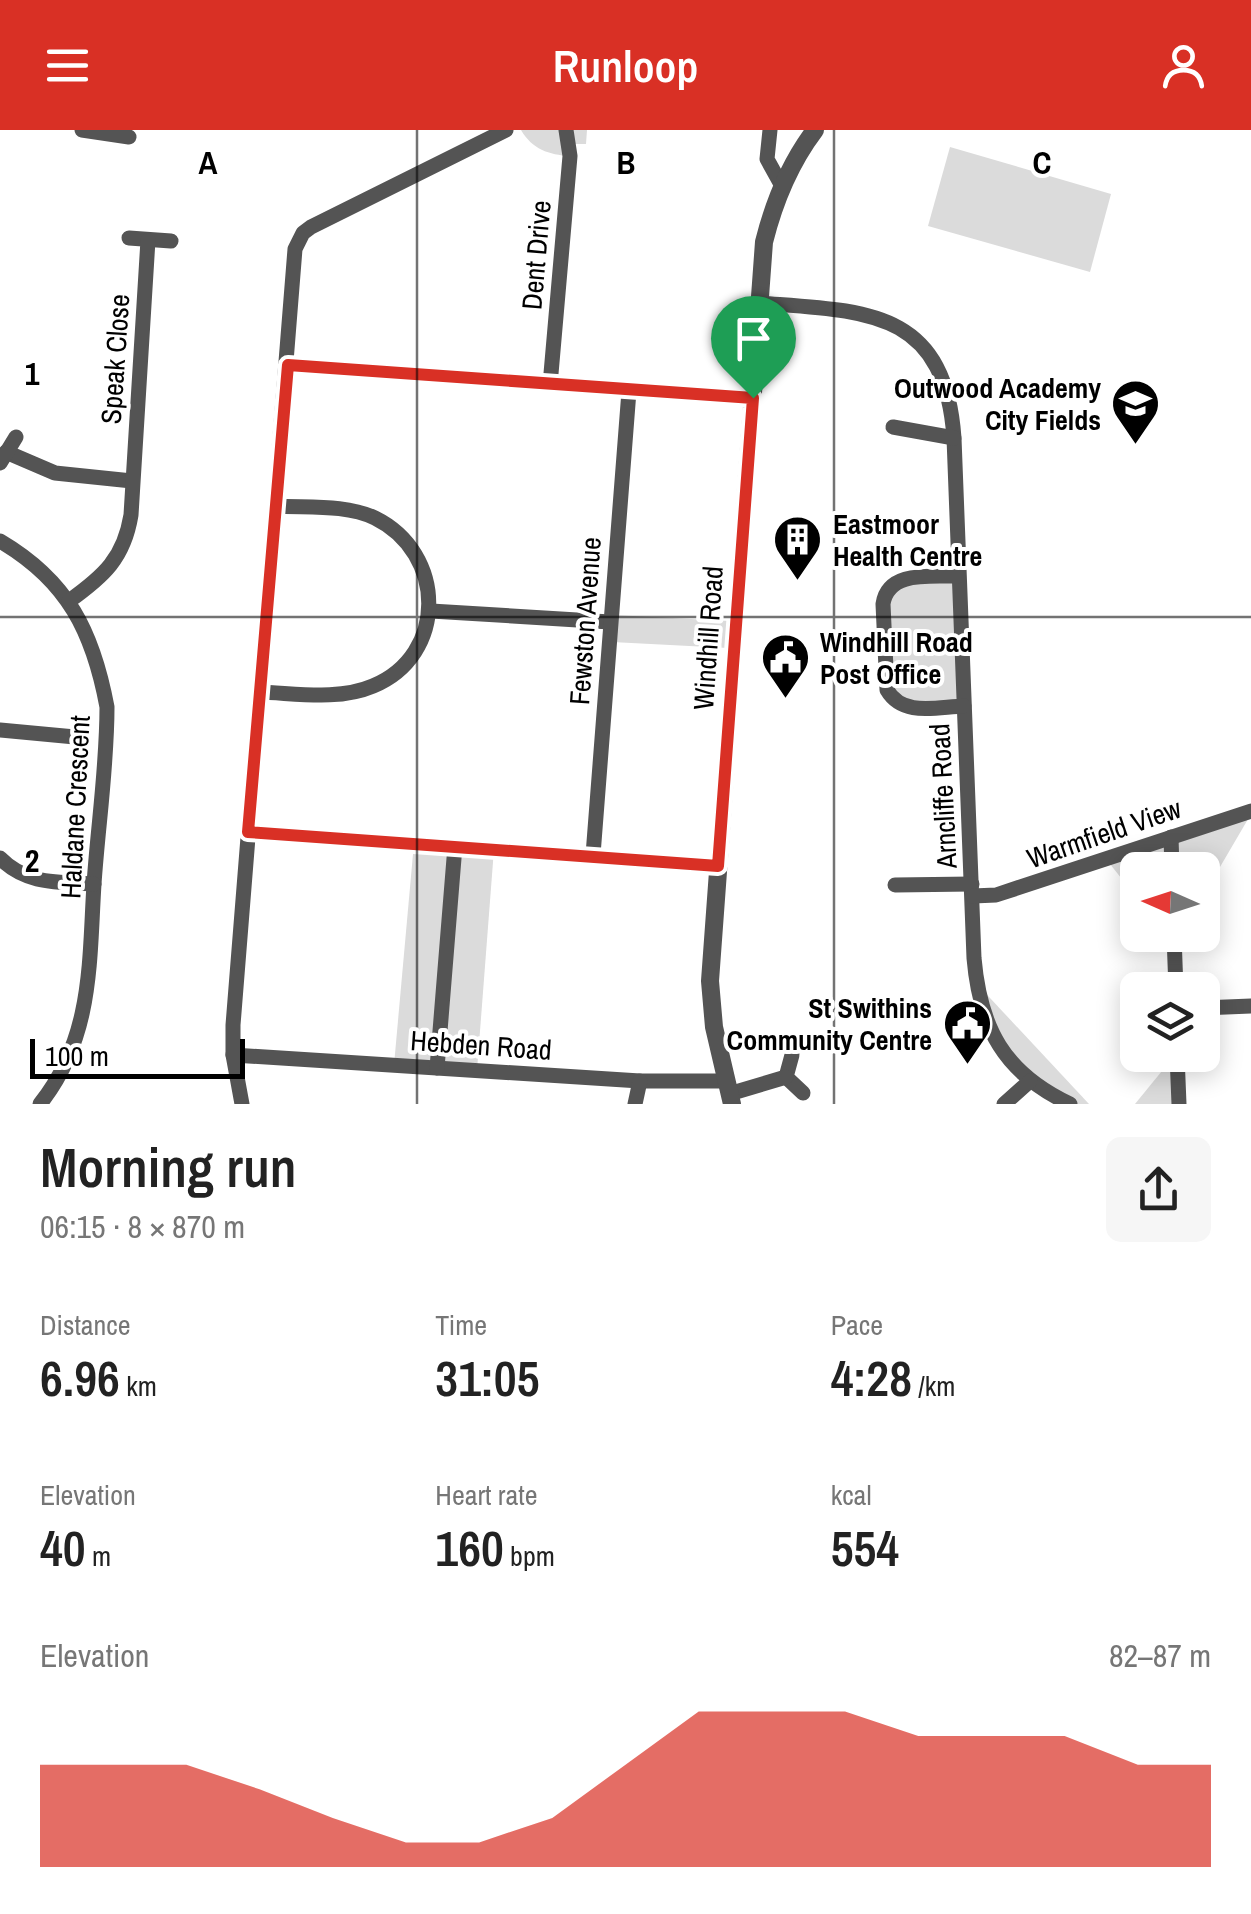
<!DOCTYPE html>
<html lang="en">
<head>
<meta charset="utf-8">
<style>
	:root { --surface:#fff; --page:#f6f6f6; --text:#222; --muted:#767676; --accent:#d93025 }
	body { margin:0; font-family:"Archivo Narrow",sans-serif; background:var(--page); color:var(--text); height:100vh; display:flex; flex-direction:column; font-size:38px; white-space:nowrap }
	* { box-sizing:border-box; margin:0 }
	p { font-size:32px; color:var(--muted) }
	.icon { flex:none; width:55px; height:55px; fill:none; stroke:currentColor; stroke-width:2; stroke-linecap:round; stroke-linejoin:round }
	.map { position:relative; height:974px; overflow:hidden }
	.sheet { display:flex; flex-direction:column; background:var(--surface); flex:1 }
	.sheet>* { flex:none }
	.needle { width:65px; rotate:273deg }
	.controls { position:absolute; left:1120px; top:722px; display:grid; gap:20px }
	.controls a { display:grid; place-items:center; width:100px; height:100px; border-radius:15px; background:var(--surface); box-shadow:0 5px 25px #0003; font-size:50px }
	.scale { position:absolute; left:30px; bottom:25px; width:215px; box-sizing:border-box; padding-left:10px; border:5px solid #000; border-top:0; font-size:28px; line-height:35px; white-space:nowrap; color:#000; -webkit-text-stroke:8px #fff; paint-order:stroke }
	.pin { position:absolute; display:grid; place-items:center; width:85px; height:85px; color:#fff; margin:-102px -42px; border-radius:50% 50% 50% 0; rotate:-45deg; box-shadow:0 0 10px #0007 }
	.pin .icon { rotate:45deg }
	.round { display:grid; place-items:center; flex:none; width:105px; height:105px; border-radius:15px; background:var(--page) }
	.overview { display:flex; align-items:center; justify-content:space-between; height:170px; padding:0 40px }
	h1 { font-size:55px; font-weight:600; line-height:75px }
	.stats { display:grid; grid-template-columns:repeat(3,1fr); gap:15px; height:170px; padding:10px 40px }
	.stats div { display:grid; align-content:center }
	.stats b { font-size:50px; font-weight:600 }
	.stats small { font-size:28px; font-weight:400 }
	.stats p { font-size:28px }
	.chart { height:280px; padding:20px 40px }
	.chart p { display:flex; justify-content:space-between }
	.chart svg { width:100%; height:180px; margin-top:10px; fill:var(--accent); opacity:.7 }
	header { display:flex; justify-content:space-between; align-items:center; height:130px; padding:0 40px; background:var(--accent); color:#fff; font-size:45px; font-weight:600 }
	.map>svg:first-child { display:block }
	.green { fill:#dbdbdb }
	.lines { fill:none; stroke-linecap:round; stroke-linejoin:round }
	.minor { stroke:#545454; stroke-width:15 }
	.tertiary { stroke:#545454; stroke-width:18 }
	.route-casing { stroke:#fff; stroke-width:20 }
	.route { stroke:#d93025; stroke-width:12 }
	.grid { fill:none; stroke:#000; stroke-width:2.5; stroke-opacity:0.55 }
	.labels { text-anchor:middle; dominant-baseline:central; stroke-width:8; stroke-linejoin:round; paint-order:stroke }
	.street-label { font-size:28px; fill:#000; stroke:#fff }
	.poi-label { font-size:28px; font-weight:bold; fill:#000; stroke:#fff; text-anchor:end }
	.grid-label { font-size:32px; text-anchor:middle; font-weight:bold; fill:#000; stroke:#fff; stroke-width:8; stroke-linejoin:round; paint-order:stroke }
</style>
</head>
<body>
<header><svg class="icon" aria-label="menu" viewBox="0 0 24 24"><path d="M4 6h16M4 12h16M4 18h16"/></svg>Runloop<svg class="icon" aria-label="person" viewBox="0 0 24 24"><circle cx="12" cy="8" r="4"/><path d="M4 21q1-7 8-7t8 7"/></svg></header>
<div class="map">
<svg width="1251" height="974" viewBox="0 0 1251 974">
	<rect width="100%" height="100%" fill="#fff"/>
	<!-- green -->
	<g class="green">
		<path d="M521 0H587L586 14H570V26C549 25 532 19 521 0Z"/>
		<polygon points="950,17 1111,64 1090,142 928,96"/>
		<polygon points="958,446 964,576 909,578 890,566 883,474 893,453"/>
		<polygon points="613,485 730,491 728,518 612,512"/>
		<polygon points="1251,684 1203,766 1202,740 1138,740 1137,768 1106,729"/>
		<polygon points="414,713 494,719 477,940 394,935"/>
		<polygon points="976,853 1089,974 1070,974 1012,933"/>
		<polygon points="1175,925 1179,974 1135,974"/>
	</g>
	<g class="lines">
		<!-- minor -->
		<g class="minor">
			<polyline points="82,0 129,7"/>
			<polyline points="770,0 767,29 783,58"/>
			<polyline points="129,108 171,111"/>
			<path d="M760 173C864 181 945 178 954 308L974 828C980 898 1004 943 1070 974"/>
			<polyline points="288,235 753,268"/>
			<polyline points="550,255 570,26 566,0"/>
			<polyline points="893,297 954,308"/>
			<polyline points="6,322 55,343 132,351"/>
			<polyline points="0,333 16,307"/>
			<path d="M0 411C68 451 93 502 107 577 107 637 98 695 94 754 89 834 93 907 40 974"/>
			<path d="M958 446C931 447 888 440 883 474L887 560C903 587 936 577 964 576"/>
			<path d="M69 471C104 446 124 428 131 385L148 110"/>
			<polyline points="431,481 610,492"/>
			<path d="M259 562C295 563 338 571 373 556 448 525 446 423 375 388 346 374 307 378 276 376"/>
			<polyline points="0,600 75,607"/>
			<polyline points="248,702 718,736"/>
			<polyline points="1171,707 1172,740"/>
			<polyline points="593,725 629,261"/>
			<path d="M0 728C26 755 59 752 94 754"/>
			<polyline points="895,755 972,754"/>
			<polyline points="973,766 996,765 1251,681"/>
			<polyline points="1174,805 1176,860"/>
			<polyline points="1202,878 1251,876"/>
			<polyline points="233,925 640,951 726,951"/>
			<polyline points="792,925 786,947 803,963"/>
			<polyline points="1177,925 1179,974"/>
			<polyline points="437,938 455,716"/>
			<polyline points="729,964 786,947"/>
			<polyline points="242,974 233,925 233,895 295,119 303,103 311,97 506,0"/>
			<polyline points="635,974 640,951"/>
			<polyline points="1004,974 1030,951"/>
		</g>
		<!-- tertiary -->
		<path class="tertiary" d="M732 974 714 897 710 851 764 112C774 72 790 33 815 0"/>
	</g>
	<g class="lines">
		<defs>
			<polygon id="route" points="288,235 753,268 718,736 248,702"/>
		</defs>
		<!-- route casing -->
		<use href="#route" class="route-casing"/>
		<!-- route -->
		<use href="#route" class="route"/>
	</g>
	<!-- grid -->
	<path class="grid" d="M417 0V974M834 0V974M0 487H1251"/>
	<!-- icons -->
	<defs>
		<symbol id="school-pin" viewBox="-11 -11 22 30"><path d="M0 17L-7.5 6A9.5 9.5 0 1 1 7.5 6Z" fill="#000" stroke="#fff"/><path d="M0-5L7-2L0 1L-7-2ZM-4 1L0 2.5L4 1V4Q0 6-4 4Z" fill="#fff"/></symbol>
		<symbol id="building-pin" viewBox="-11 -11 22 30"><path d="M0 17L-7.5 6A9.5 9.5 0 1 1 7.5 6Z" fill="#000" stroke="#fff"/><path d="M-4-6H4V6H1V3H-1V6H-4ZM-2.5-4.3h1.7v1.8h-1.7ZM.8-4.3h1.7v1.8H.8ZM-2.5-1h1.7V.8h-1.7ZM.8-1h1.7V.8H.8Z" fill="#fff"/></symbol>
		<symbol id="civic-pin" viewBox="-11 -11 22 30"><path d="M0 17L-7.5 6A9.5 9.5 0 1 1 7.5 6Z" fill="#000" stroke="#fff"/><path d="M-.6-6.5H3V-4.5H.6V-3L4-1V1h2V6H-6V1h2V-1L-.6-3ZM-1.2 2.5V6h2.4V2.5Z" fill="#fff"/></symbol>
	</defs>
	<g fill-rule="evenodd">
		<use href="#school-pin" x="1108" y="246" width="55" height="75"/>
		<use href="#building-pin" x="770" y="382" width="55" height="75"/>
		<use href="#civic-pin" x="758" y="500" width="55" height="75"/>
		<use href="#civic-pin" x="940" y="866" width="55" height="75"/>
	</g>
	<g class="labels">
		<!-- street labels -->
		<g class="street-label">
			<text transform="translate(536 125) rotate(-85)">Dent Drive</text>
			<text transform="translate(115 229) rotate(-86)">Speak Close</text>
			<text transform="translate(585 491) rotate(-86)">Fewston Avenue</text>
			<text transform="translate(708 508) rotate(-86)">Windhill Road</text>
			<text transform="translate(943 666) rotate(-93)">Arncliffe Road</text>
			<text transform="translate(75 677) rotate(-87)">Haldane Crescent</text>
			<text transform="translate(1104 703) rotate(-19)">Warmfield View</text>
			<text transform="translate(481 915) rotate(4)">Hebden Road</text>
		</g>
		<!-- poi labels -->
		<g class="poi-label">
			<text x="1101" y="258">Outwood Academy<tspan x="1101" dy="32">City Fields</tspan></text>
			<text x="833" y="394" text-anchor="start">Eastmoor<tspan x="833" dy="32">Health Centre</tspan></text>
			<text x="820" y="512" text-anchor="start">Windhill Road<tspan x="820" dy="32">Post Office</tspan></text>
			<text x="932" y="878">St Swithins<tspan x="932" dy="32">Community Centre</tspan></text>
		</g>
	</g>
	<g class="grid-label">
		<text x="208" y="44">A</text>
		<text x="626" y="44">B</text>
		<text x="1042" y="44">C</text>
		<text x="32" y="255">1</text>
		<text x="32" y="742">2</text>
	</g>
</svg>
<div class="controls">
<a><svg class="needle" viewBox="-14 -14 28 28"><path d="M0-13l5 13h-10z" fill="#e53935"/><path d="M0 13l5-13h-10z" fill="#767676"/></svg></a>
<a><svg class="icon" aria-label="layers" viewBox="0 0 24 24"><path d="M12 4l9 5-9 5-9-5zM3 14l9 5 9-5"/></svg></a>
</div>
<div class="scale">100 m</div>
<div class="pin" style="left:753px;top:268px;background:#1e9e55"><svg class="icon" aria-label="arrive" viewBox="0 0 24 24"><path d="M6 21V4h12l-3 4 3 4H6"/></svg></div>
</div>
<section class="sheet">
<div class="overview"><div><h1>Morning run</h1><p>06:15 · 8 × 870 m</p></div><a class="round"><svg class="icon" aria-label="share" viewBox="0 0 24 24"><path d="M12 15V3M7 8l5-5 5 5M5 13v7h14v-7"/></svg></a></div>
<div class="stats">
<div><p>Distance</p><b>6.96<small> km</small></b></div>
<div><p>Time</p><b>31:05</b></div>
<div><p>Pace</p><b>4:28<small> /km</small></b></div>
</div>
<div class="stats">
<div><p>Elevation</p><b>40<small> m</small></b></div>
<div><p>Heart rate</p><b>160<small> bpm</small></b></div>
<div><p>kcal</p><b>554</b></div>
</div>
<div class="chart"><p><span>Elevation</span>82–87 m</p>
<svg viewBox="0 0 160 44" preserveAspectRatio="none"><path d="M0 44V19L10 19L20 19L30 25L40 32L50 38L60 38L70 32L80 19L90 6L100 6L110 6L120 12L130 12L140 12L150 19L160 19V44z"/></svg>
</div>
</section>
</body>
</html>
